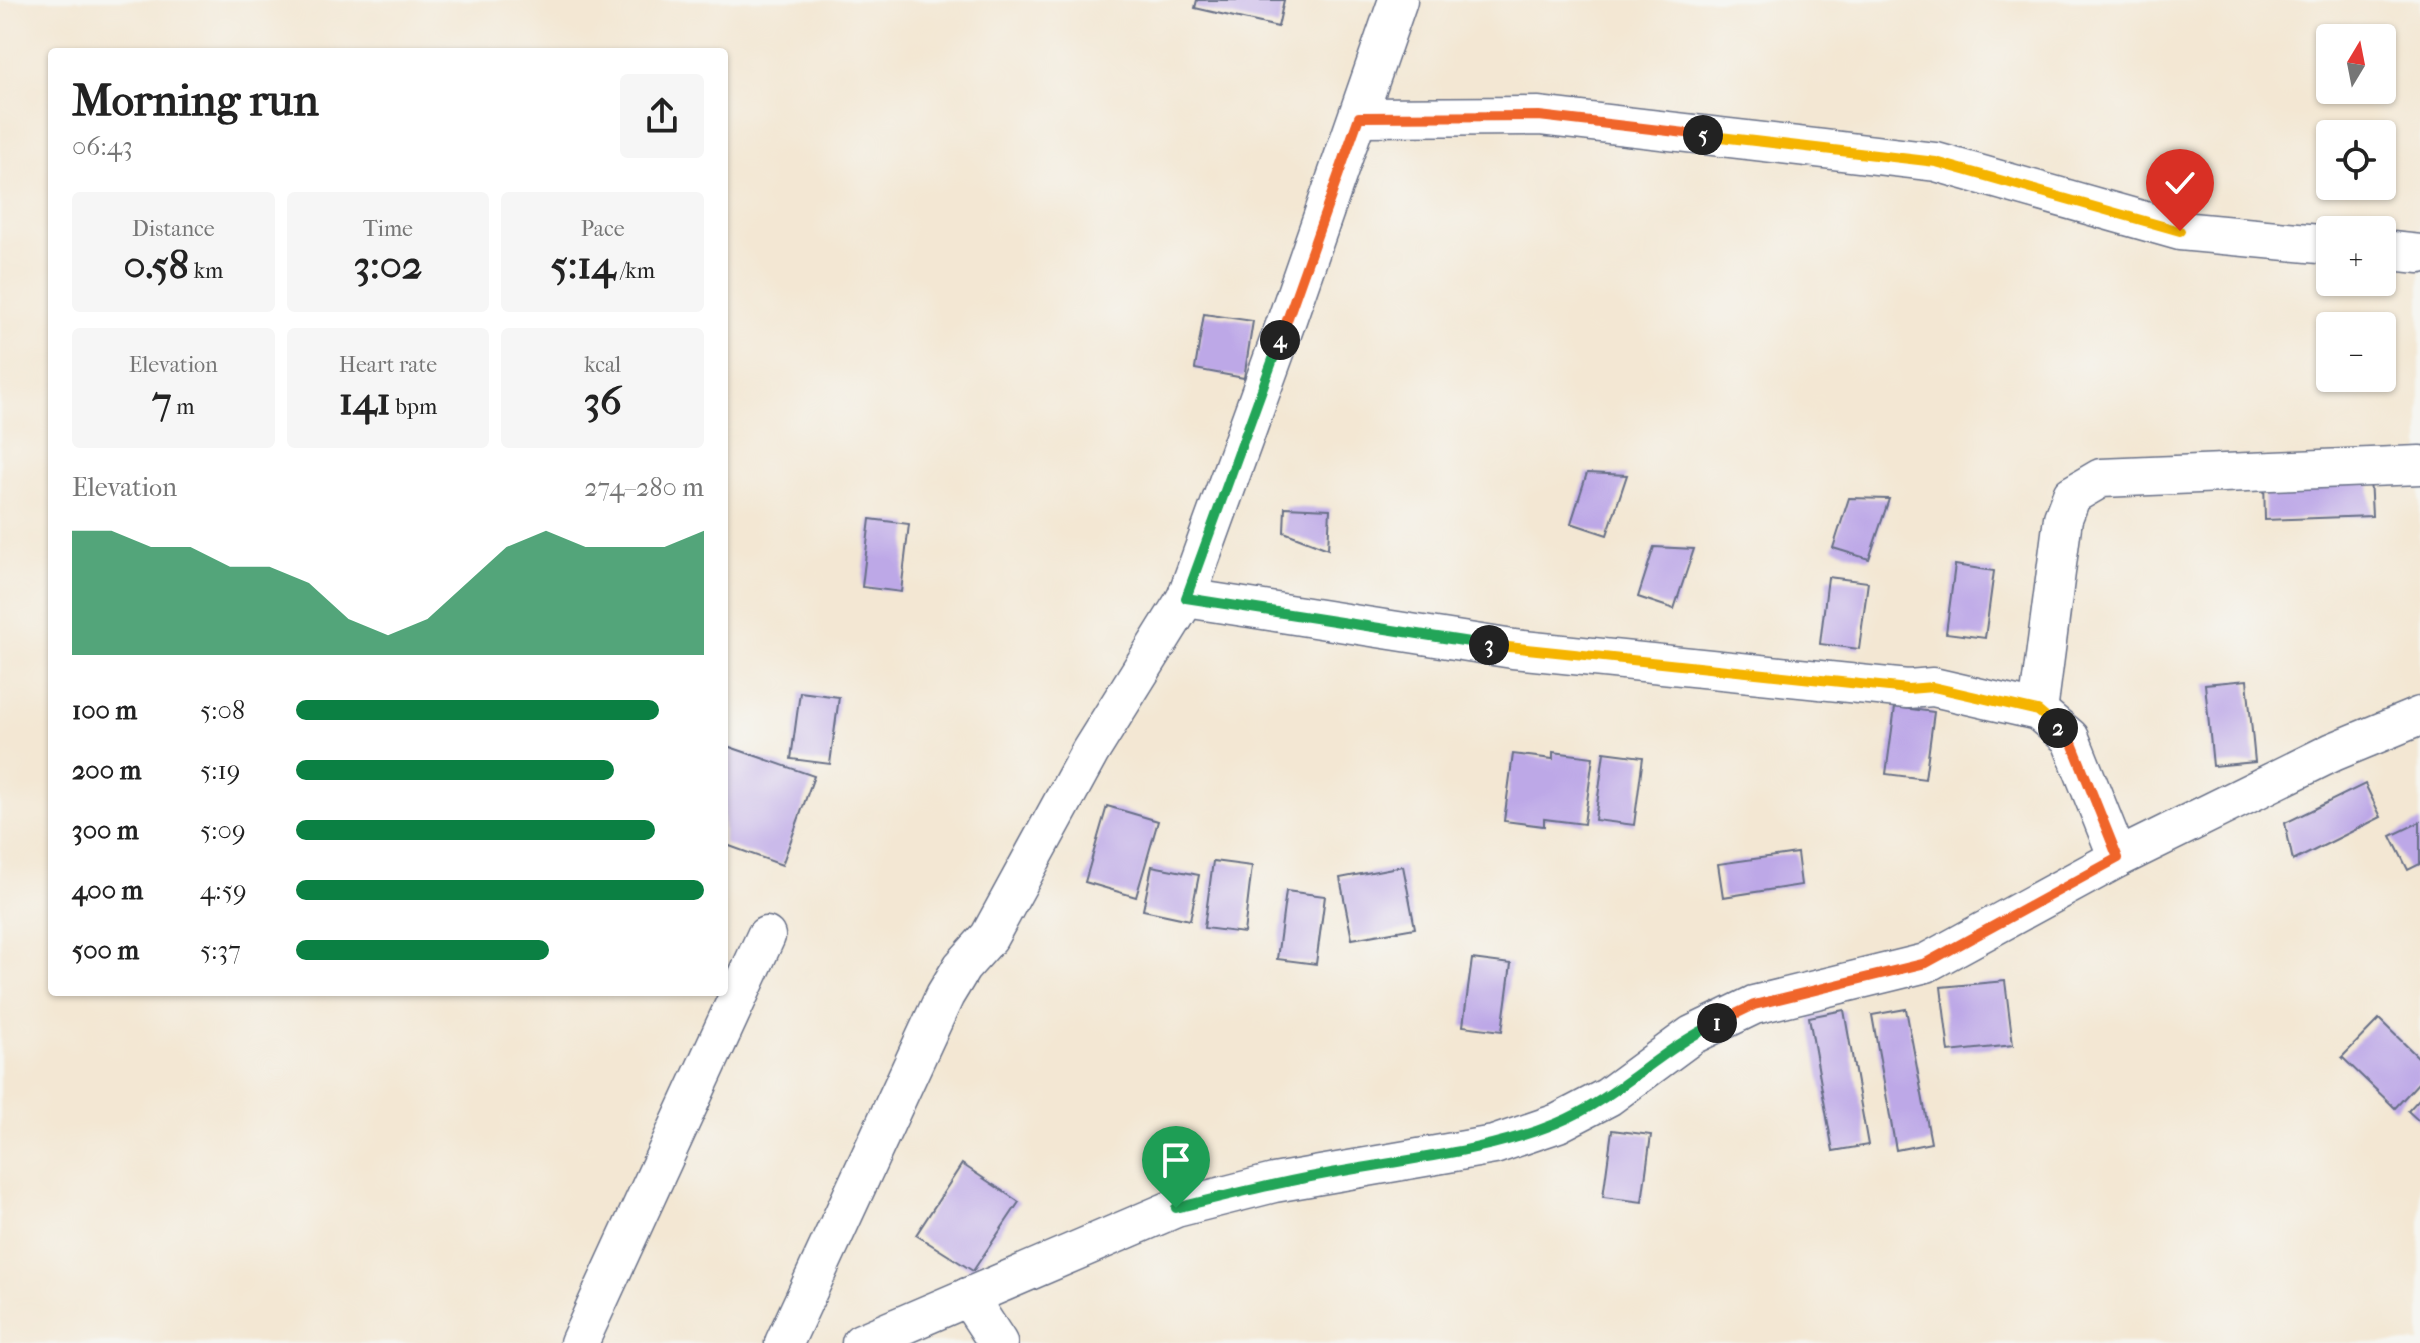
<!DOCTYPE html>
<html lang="en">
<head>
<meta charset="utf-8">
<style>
	:root { --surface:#fff; --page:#f6f6f6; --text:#222; --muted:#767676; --accent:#0b8043 }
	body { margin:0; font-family:"IM FELL French Canon",serif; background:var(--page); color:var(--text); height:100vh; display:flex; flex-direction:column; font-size:30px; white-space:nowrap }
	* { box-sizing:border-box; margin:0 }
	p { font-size:26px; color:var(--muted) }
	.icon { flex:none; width:44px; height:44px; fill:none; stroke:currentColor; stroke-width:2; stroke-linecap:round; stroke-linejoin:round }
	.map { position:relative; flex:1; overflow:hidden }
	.side { position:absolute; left:48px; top:48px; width:680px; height:948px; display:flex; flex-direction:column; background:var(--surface); border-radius:8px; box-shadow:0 2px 6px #0004 }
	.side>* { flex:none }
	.needle { width:52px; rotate:10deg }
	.fabs { position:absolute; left:2316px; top:24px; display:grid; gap:16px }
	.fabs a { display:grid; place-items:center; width:80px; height:80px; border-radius:8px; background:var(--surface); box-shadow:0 2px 6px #0004; font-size:40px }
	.pin { position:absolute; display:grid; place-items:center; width:68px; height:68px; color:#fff; margin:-82px -34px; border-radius:50% 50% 50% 0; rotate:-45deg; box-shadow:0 0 8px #0007 }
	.pin .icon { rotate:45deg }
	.km { position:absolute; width:40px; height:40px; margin:-20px; border-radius:50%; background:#222; color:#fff; font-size:22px; line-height:40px; text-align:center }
	.round { display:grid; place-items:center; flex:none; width:84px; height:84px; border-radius:8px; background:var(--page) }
	.overview { display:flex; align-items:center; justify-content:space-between; height:136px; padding:0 24px }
	h1 { font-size:44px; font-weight:700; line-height:60px }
	.figures { display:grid; grid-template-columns:repeat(3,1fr); gap:12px; height:136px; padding:8px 24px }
	.figures div { display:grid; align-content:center; border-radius:8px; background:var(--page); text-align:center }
	.figures b { font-size:40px; font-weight:700 }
	.figures small { font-size:22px; font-weight:400 }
	.figures p { font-size:22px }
	.chart { height:224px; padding:16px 24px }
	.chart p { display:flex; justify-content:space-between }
	.chart svg { width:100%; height:144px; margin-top:8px; fill:var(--accent); opacity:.7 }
	ul { padding:0 24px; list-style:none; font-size:26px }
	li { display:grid; grid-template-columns:128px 96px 1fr; align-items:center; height:60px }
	li i { height:20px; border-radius:10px; background:var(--accent) }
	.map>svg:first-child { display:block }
	.building { fill:#bda8e7 }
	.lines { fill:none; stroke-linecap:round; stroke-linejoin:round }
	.street-casing { stroke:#676f87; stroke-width:41 }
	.street { stroke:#fff; stroke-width:38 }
	.split-1-casing { stroke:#fff; stroke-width:16 }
	.split-2-casing { stroke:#fff; stroke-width:16 }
	.split-3-casing { stroke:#fff; stroke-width:16 }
	.split-4-casing { stroke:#fff; stroke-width:16 }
	.split-5-casing { stroke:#fff; stroke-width:16 }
	.split-6-casing { stroke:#fff; stroke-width:16 }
	.split-1 { stroke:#22a559; stroke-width:10 }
	.split-2 { stroke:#f0652b; stroke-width:10 }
	.split-3 { stroke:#f5b400; stroke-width:10 }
	.split-4 { stroke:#22a559; stroke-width:10 }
	.split-5 { stroke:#f0652b; stroke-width:10 }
	.split-6 { stroke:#f5b400; stroke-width:10 }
</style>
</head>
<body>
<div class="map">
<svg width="2420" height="1343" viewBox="0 0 2420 1343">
	<rect width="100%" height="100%" fill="#f6f6f2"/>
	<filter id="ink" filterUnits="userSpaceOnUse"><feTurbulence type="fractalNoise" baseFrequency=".0125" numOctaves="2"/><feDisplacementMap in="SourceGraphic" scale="16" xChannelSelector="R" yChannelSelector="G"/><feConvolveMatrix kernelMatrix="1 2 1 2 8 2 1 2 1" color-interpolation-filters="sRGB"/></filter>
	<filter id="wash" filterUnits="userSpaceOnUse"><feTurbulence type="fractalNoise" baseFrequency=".006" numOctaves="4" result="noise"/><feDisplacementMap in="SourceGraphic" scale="32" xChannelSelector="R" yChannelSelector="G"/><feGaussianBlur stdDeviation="1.8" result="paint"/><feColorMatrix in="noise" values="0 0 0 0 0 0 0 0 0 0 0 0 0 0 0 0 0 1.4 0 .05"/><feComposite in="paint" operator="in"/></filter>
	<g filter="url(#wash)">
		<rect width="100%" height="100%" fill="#f3e7d3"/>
		<g id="blocks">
			<!-- building -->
			<g class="building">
				<polygon points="1197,0 1284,0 1278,27 1195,8"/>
				<polygon points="1204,314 1253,321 1244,378 1195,369"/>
				<polygon points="1587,473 1627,475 1607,535 1571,523"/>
				<polygon points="2370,477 2372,516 2265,520 2264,480"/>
				<polygon points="1849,498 1889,499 1869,559 1833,548"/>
				<polygon points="1285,507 1330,509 1328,549 1284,532"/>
				<polygon points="870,519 909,524 901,592 862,587"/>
				<polygon points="1654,547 1694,549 1674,609 1638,597"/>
				<polygon points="1955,565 1994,571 1985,638 1946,633"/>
				<polygon points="1828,577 1868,582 1859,649 1820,644"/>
				<polygon points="2247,680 2255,762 2213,766 2205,684"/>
				<polygon points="800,692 839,697 830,764 791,759"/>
				<polygon points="1895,707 1934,712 1925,779 1886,774"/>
				<polygon points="724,745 814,776 782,865 724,844"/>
				<polygon points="1553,752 1593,757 1584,824 1544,819 1544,826 1504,821 1513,754 1553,759"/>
				<polygon points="1604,752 1643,757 1634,825 1595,820"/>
				<polygon points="2365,784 2381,817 2293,861 2285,823"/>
				<polygon points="1107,806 1158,821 1136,897 1085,882"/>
				<polygon points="2420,822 2420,864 2408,870 2391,836"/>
				<polygon points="1797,853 1801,885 1723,897 1718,864"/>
				<polygon points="1213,861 1252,866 1244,933 1204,928"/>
				<polygon points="1152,866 1199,875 1190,920 1143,910"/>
				<polygon points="1403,866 1415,928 1352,939 1340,878"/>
				<polygon points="1286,891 1325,896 1316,964 1277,959"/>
				<polygon points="1472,959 1511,964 1502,1031 1463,1026"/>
				<polygon points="2005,981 2013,1045 1949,1052 1941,987"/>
				<polygon points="1906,1009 1931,1143 1896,1150 1872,1015"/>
				<polygon points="1844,1010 1868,1145 1833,1151 1809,1017"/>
				<polygon points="2379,1019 2420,1059 2420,1081 2395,1108 2342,1057"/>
				<polygon points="2420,1098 2420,1122 2408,1111"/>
				<polygon points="1612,1130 1651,1135 1642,1202 1603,1197"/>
				<polygon points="962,1164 1019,1202 973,1271 916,1235"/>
			</g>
		</g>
	</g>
	<g filter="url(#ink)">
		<use href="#blocks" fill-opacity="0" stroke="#676f87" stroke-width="2"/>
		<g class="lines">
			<defs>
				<g id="street">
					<polyline points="1359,117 1539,116 1936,162 2180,231 2330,245"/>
					<polyline points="2382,250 2420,254"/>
					<polyline points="1186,598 1513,649 1908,689 1933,687 2038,711 2070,738 2118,858"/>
					<polyline points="2038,711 2063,518 2072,495 2101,478 2420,465"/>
					<polyline points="968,1297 998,1343"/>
					<polyline points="579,1343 766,936"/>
					<polyline points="784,1343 945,995 962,967 989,937 1090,752 1186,598 1285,325 1398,0"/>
					<polyline points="861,1343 1176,1208 1274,1183 1494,1145 1558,1123 1608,1097 1692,1035 1754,1005 1926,963 2118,858 2333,752 2420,716"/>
				</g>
			</defs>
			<!-- street casing -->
			<use href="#street" class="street-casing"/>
			<!-- street -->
			<use href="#street" class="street"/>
		</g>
	</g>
	<g class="lines" filter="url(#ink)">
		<defs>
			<path id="split-1" d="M1176 1208C1236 1193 1293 1179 1355 1169 1423 1157 1492 1150 1557 1123 1618 1098 1659 1050 1717 1023"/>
			<polyline id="split-2" points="1717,1023 1754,1005 1926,963 2118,858 2070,738 2058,728"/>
			<polyline id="split-3" points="1489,645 1908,689 1933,687 2038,711 2058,728"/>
			<polyline id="split-4" points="1280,340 1186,598 1489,645"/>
			<polyline id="split-5" points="1280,340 1359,117 1539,116 1703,135"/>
			<polyline id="split-6" points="1703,135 1936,162 2180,231"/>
		</defs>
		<!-- split-1 casing -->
		<use href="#split-1" class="split-1-casing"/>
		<!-- split-2 casing -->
		<use href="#split-2" class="split-2-casing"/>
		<!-- split-3 casing -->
		<use href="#split-3" class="split-3-casing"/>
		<!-- split-4 casing -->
		<use href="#split-4" class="split-4-casing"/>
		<!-- split-5 casing -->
		<use href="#split-5" class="split-5-casing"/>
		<!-- split-6 casing -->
		<use href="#split-6" class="split-6-casing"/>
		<!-- split-1 -->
		<use href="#split-1" class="split-1"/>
		<!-- split-2 -->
		<use href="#split-2" class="split-2"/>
		<!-- split-3 -->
		<use href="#split-3" class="split-3"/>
		<!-- split-4 -->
		<use href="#split-4" class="split-4"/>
		<!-- split-5 -->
		<use href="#split-5" class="split-5"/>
		<!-- split-6 -->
		<use href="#split-6" class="split-6"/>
	</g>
</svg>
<div class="fabs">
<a><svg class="needle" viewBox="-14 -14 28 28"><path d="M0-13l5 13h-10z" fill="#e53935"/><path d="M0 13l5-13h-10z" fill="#767676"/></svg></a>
<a><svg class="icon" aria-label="locate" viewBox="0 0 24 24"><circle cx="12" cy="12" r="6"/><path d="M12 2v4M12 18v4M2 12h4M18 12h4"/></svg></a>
<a>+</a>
<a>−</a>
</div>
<div class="pin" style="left:1176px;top:1208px;background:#1e9e55"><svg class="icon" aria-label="arrive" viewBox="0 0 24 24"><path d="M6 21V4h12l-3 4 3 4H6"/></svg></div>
<div class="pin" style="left:2180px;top:231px;background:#d93025"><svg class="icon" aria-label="check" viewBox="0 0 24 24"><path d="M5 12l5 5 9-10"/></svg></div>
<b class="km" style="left:1717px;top:1023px">1</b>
<b class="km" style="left:2058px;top:728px">2</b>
<b class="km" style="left:1489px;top:645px">3</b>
<b class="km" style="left:1280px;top:340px">4</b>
<b class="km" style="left:1703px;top:135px">5</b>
<section class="side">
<div class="overview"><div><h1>Morning run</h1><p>06:43</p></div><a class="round"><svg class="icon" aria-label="share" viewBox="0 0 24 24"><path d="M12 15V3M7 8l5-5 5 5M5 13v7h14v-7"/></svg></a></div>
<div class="figures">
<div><p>Distance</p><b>0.58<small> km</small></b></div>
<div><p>Time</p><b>3:02</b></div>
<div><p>Pace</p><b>5:14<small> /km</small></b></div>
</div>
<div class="figures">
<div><p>Elevation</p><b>7<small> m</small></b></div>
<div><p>Heart rate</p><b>141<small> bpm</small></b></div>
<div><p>kcal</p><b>36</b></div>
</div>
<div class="chart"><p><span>Elevation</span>274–280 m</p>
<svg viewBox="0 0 160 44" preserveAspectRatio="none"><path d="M0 44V6L10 6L20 11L30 11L40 17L50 17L60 22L70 33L80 38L90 33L100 22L110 11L120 6L130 11L140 11L150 11L160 6V44z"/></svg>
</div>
<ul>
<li><b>100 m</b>5:08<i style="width:89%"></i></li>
<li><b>200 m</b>5:19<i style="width:78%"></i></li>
<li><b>300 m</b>5:09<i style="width:88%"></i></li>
<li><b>400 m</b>4:59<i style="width:100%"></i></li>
<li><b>500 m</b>5:37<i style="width:62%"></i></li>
</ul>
</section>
</div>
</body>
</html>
